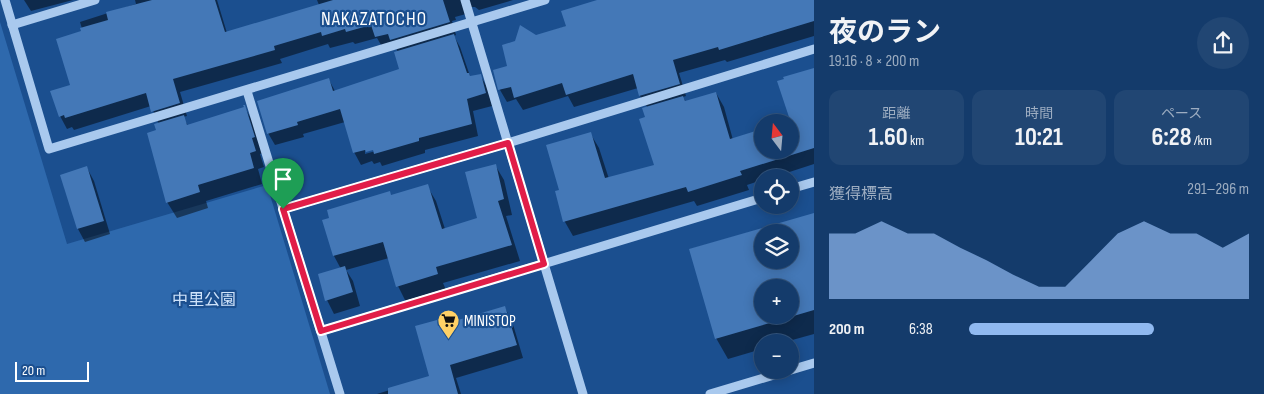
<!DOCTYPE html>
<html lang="ja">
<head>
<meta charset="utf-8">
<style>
	:root { --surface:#143b6b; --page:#214673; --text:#f1f3f6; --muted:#9dadc1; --line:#33557e; --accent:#90b9f0 }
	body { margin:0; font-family:"Sofia Sans Condensed","Noto Sans JP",sans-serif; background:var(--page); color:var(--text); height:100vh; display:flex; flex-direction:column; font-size:19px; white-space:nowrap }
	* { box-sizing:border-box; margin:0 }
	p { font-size:16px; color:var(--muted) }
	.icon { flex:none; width:28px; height:28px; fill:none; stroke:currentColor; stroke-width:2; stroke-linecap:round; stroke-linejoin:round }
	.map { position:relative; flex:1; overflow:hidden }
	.sheet { display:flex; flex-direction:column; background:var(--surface); width:450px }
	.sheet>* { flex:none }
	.needle { width:32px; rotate:344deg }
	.buttons { position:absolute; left:754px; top:114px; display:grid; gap:10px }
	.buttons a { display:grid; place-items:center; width:45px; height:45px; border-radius:50%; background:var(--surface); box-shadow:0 2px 12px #0003,0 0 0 1px var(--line); font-size:25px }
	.scale { position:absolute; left:15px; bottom:12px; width:74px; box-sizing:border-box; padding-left:5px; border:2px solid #fff; border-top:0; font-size:14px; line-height:18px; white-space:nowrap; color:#fff; -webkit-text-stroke:4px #1b4f8f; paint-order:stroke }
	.pin { position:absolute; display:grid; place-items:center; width:42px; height:42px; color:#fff; margin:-51px -21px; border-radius:50% 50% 50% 0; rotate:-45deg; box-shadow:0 0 5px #0007 }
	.pin .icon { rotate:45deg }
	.round { display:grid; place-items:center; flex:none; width:52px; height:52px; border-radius:26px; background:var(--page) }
	.summary { display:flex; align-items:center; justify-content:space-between; height:85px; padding:0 15px }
	h1 { font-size:28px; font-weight:700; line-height:38px }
	.metrics { display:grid; grid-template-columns:repeat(3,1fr); gap:8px; height:85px; padding:5px 15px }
	.metrics div { display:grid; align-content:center; border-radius:12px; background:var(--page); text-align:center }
	.metrics b { font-size:25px; font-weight:700 }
	.metrics small { font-size:14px; font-weight:400 }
	.metrics p { font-size:14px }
	.chart { height:140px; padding:10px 15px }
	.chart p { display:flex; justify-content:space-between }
	.chart svg { width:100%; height:90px; margin-top:5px; fill:var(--accent); opacity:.7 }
	ul { padding:0 15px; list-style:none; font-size:16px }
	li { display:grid; grid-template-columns:80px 60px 1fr; align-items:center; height:38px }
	li i { height:12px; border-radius:6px; background:var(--accent) }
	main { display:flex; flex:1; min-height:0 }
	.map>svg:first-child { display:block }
	.green { fill:#2e69ad }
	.shadow { fill:#0007; fill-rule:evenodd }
	.building { fill:#4478b7; fill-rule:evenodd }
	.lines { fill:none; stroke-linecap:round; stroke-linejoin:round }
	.minor { stroke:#a9c9ee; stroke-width:9 }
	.route-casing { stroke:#fff; stroke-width:10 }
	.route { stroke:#e11d48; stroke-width:6 }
	.labels { text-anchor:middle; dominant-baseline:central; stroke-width:4.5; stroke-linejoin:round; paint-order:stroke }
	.park-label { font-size:16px; fill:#cfe3fa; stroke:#1b4f8f }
	.poi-label { font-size:16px; fill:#fff; stroke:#1b4f8f; text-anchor:start }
	.quarter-label { font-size:19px; letter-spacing:1px; fill:#fff; stroke:#1b4f8f }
</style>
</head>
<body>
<main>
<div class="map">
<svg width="814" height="394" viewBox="0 0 814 394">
	<rect width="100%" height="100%" fill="#1b4f8f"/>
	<!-- green -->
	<polygon class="green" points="0,22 67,244 267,185 330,394 0,394"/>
	<!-- shadow -->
	<g class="shadow">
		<polygon points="24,0 73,0 31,11"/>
		<path d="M135 0H217L227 33 319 5 317 0H513L479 10 475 7H470L466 14 455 17 456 20 452 21 456 35 454 36 460 47 470 76 471 78 480 75 487 87 492 106 473 111 478 136 425 150V153L382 166 380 162 374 164 372 161 361 165 354 152 345 122 303 134 304 137 275 145 268 133 329 80 335 91 401 70 398 52 395 46 384 50 377 38 355 44 353 42 330 48 328 44 280 59 282 63 180 92 187 116 183 117 188 126 245 108 253 122 263 153 260 154 264 167 258 169 262 184 206 201 208 208 177 218 167 202 158 131 159 124 151 106 74 130 72 127 67 129 60 116 71 85 83 32 80 22 136 4ZM379 147V150L365 154V151Z"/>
		<polygon points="602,0 814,0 814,36 727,62 725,60 679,73 686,96 683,97 686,102 716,93 724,107 733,140 762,130 762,150 790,150 790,122 786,122 791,121 814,69 814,164 771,178 762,178 762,180 747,185 749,190 697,206 694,201 573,236 565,222 557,192 560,191 590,133 599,148 609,179 656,166 646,118 648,108 640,96 638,88 574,107 568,96 523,110 516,99 507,102 500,90 508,67 536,36 567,26"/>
		<polygon points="495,165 504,180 512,215 506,216 520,261 443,283 446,290 406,302 398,286 389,258 346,270 353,281 360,306 334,314 327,300 341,269 334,256 324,221 391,197 427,186 436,201 445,229 479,219"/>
		<polygon points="87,168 94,181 110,234 85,242 78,229"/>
		<path d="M814 214V334L785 342H762V349L728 359 716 338 691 249ZM762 232H790V260H762ZM762 288H790V315H762Z"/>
		<polygon points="505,308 512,321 523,358 456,378 461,394 377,394 431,377 436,322 439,327"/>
	</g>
	<!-- building -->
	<g class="building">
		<polygon points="152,0 215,0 225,32 333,0 443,0 450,22 390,40 388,34 375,37 371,25 346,32 345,29 322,36 321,32 274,46 275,50 173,79 180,103 151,112 146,93 65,118 64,115 59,117 50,91 70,85 56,39 81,31 80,28 108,20 106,12"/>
		<polygon points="597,0 814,0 814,21 719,50 718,47 673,60 680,84 639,96 633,74 566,95 562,83 514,98 511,87 498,90 493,70 507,66 502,45 515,41 520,25 536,35 566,26 561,11"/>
		<polygon points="454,34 467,73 469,73 470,76 481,74 486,93 467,99 472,124 419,138 419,141 374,154 373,150 366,152 365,150 353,153 340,109 297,122 298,125 267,134 257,101 329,78 333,91 399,69 394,52"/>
		<polygon points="814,68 814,148 740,171 742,175 688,192 686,187 563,222 555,191 559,190 546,145 591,132 605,178 654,165 639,119 645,117 642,108 683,96 685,101 716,92 730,139 762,129 762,150 790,150 790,122 781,122 790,120 777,81 784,79 783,77"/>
		<polygon points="243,105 245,105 255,137 252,138 256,151 250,153 254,168 198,185 200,192 166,203 147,133 156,130 154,124 184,115 187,125 244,107"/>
		<polygon points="496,164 504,199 498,201 512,245 436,267 438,274 396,287 383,242 333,256 322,220 329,218 327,210 390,191 391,195 428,184 442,229 477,218 465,172"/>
		<polygon points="87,166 104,221 77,229 60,175"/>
		<path d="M814 213V310L715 339 689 249ZM762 232H790V260H762ZM762 288H790V315H762Z"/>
		<polygon points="345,266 353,292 325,301 318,274"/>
		<polygon points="505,306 517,345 450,365 458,394 388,394 388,388 429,376 415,326 437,320 438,326"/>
	</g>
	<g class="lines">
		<!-- minor -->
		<g class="minor">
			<polyline points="5,0 49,149 545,0"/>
			<polyline points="465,0 583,394"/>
			<polyline points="12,25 95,0"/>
			<polyline points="247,91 340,394"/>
			<polyline points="790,189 814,182"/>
			<polyline points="283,209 508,143 814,49"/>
			<polyline points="321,331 762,198"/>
			<polyline points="710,394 814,363"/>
		</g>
	</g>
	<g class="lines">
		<defs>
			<polygon id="route" points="508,143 544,264 321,331 283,209"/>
		</defs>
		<!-- route casing -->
		<use href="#route" class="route-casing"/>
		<!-- route -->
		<use href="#route" class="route"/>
	</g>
	<!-- icons -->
	<defs>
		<symbol id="supermarket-pin" viewBox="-11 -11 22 30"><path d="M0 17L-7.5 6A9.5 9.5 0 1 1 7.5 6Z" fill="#ffd166" stroke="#1b4f8f"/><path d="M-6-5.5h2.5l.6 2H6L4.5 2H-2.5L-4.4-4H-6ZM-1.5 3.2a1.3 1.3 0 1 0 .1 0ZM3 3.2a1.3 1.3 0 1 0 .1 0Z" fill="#111"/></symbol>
	</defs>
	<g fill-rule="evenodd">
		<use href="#supermarket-pin" x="436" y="308" width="25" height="34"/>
	</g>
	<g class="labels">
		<!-- park labels -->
		<g class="park-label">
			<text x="204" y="300">中里公園</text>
		</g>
		<!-- poi labels -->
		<g class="poi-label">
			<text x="464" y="321">MINISTOP</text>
		</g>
		<!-- quarter labels -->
		<g class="quarter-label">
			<text x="374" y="19">NAKAZATOCHO</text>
		</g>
	</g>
</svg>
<div class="buttons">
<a><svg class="needle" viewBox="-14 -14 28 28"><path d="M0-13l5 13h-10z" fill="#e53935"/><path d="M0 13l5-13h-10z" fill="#9dadc1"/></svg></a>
<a><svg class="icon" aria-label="locate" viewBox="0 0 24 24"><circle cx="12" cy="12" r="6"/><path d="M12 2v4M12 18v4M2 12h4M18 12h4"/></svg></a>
<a><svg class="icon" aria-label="layers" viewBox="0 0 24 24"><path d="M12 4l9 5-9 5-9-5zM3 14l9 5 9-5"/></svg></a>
<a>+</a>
<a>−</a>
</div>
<div class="scale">20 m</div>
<div class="pin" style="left:283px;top:209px;background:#1e9e55"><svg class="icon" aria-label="arrive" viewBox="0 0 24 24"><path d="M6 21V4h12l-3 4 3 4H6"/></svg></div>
</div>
<section class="sheet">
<div class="summary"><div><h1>夜のラン</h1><p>19:16 · 8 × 200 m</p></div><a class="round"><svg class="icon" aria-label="share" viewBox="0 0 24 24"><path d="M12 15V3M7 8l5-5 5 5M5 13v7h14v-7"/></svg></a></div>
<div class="metrics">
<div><p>距離</p><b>1.60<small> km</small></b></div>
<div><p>時間</p><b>10:21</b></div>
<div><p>ペース</p><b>6:28<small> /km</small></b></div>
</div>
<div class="chart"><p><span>獲得標高</span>291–296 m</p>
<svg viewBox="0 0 160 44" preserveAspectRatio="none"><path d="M0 44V12L10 12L20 6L30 12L40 12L50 19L60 25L70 32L80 38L90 38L100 25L110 12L120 6L130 12L140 12L150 19L160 12V44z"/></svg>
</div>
<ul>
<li><b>200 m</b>6:38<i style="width:66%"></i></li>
</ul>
</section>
</main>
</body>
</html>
